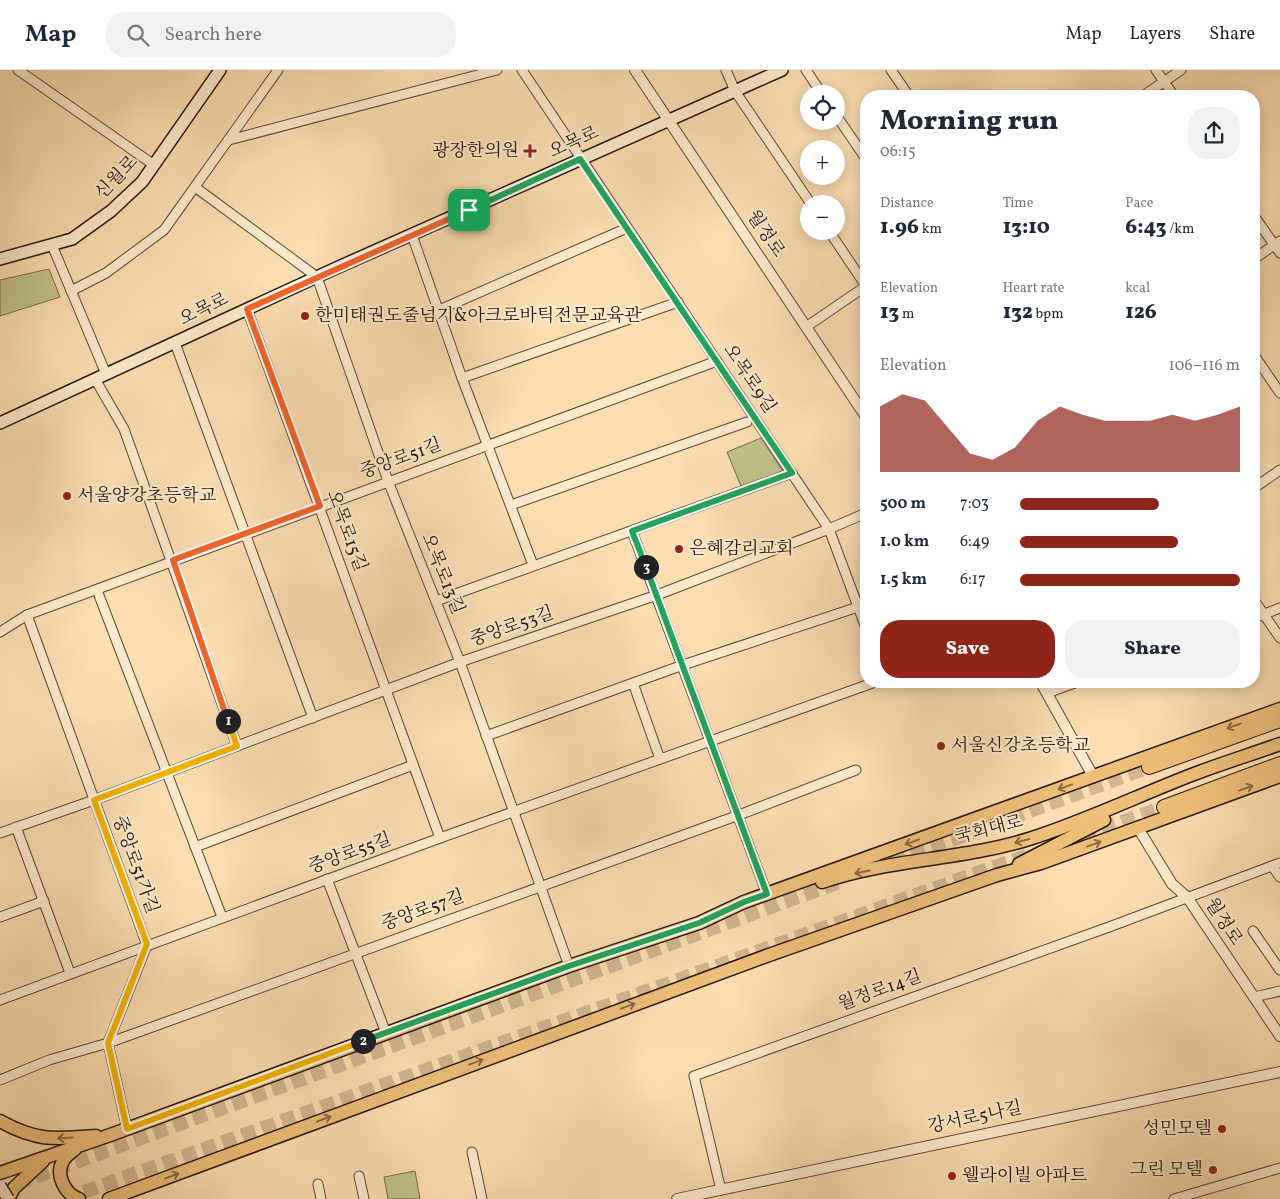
<!DOCTYPE html>
<html lang="en">
<head>
<meta charset="utf-8">
<style>
	:root { --surface:#fff; --page:#f2f2f3; --text:#1f2937; --muted:#747a83; --line:#e0e1e3; --accent:#8f2418 }
	body { margin:0; font-family:Vollkorn,"Noto Serif KR",serif; background:var(--page); color:var(--text); height:100vh; display:flex; flex-direction:column; font-size:19px; white-space:nowrap }
	* { box-sizing:border-box; margin:0 }
	p { font-size:16px; color:var(--muted) }
	.icon { flex:none; width:28px; height:28px; fill:none; stroke:currentColor; stroke-width:2; stroke-linecap:round; stroke-linejoin:round }
	.map { position:relative; flex:1; overflow:hidden }
	.side { position:absolute; left:860px; top:20px; width:400px; height:598px; display:flex; flex-direction:column; background:var(--surface); border-radius:20px; box-shadow:0 2px 12px #0003 }
	.side>* { flex:none }
	.tools { position:absolute; left:800px; top:15px; display:grid; gap:10px }
	.tools a { display:grid; place-items:center; width:45px; height:45px; border-radius:50%; background:var(--surface); box-shadow:0 2px 12px #0003; font-size:25px }
	.pin { position:absolute; display:grid; place-items:center; width:42px; height:42px; color:#fff; margin:-21px; border-radius:10px; box-shadow:0 2px 8px #0006 }
	.km { position:absolute; width:25px; height:25px; margin:-12px; border-radius:50%; background:#222; color:#fff; font-size:14px; line-height:25px; text-align:center }
	.round { display:grid; place-items:center; flex:none; width:52px; height:52px; border-radius:20px; background:var(--page) }
	.overview { display:flex; align-items:center; justify-content:space-between; height:85px; padding:0 20px }
	h1 { font-size:28px; font-weight:800; line-height:38px }
	.stats { display:grid; grid-template-columns:repeat(3,1fr); gap:8px; height:85px; padding:5px 20px }
	.stats div { display:grid; align-content:center }
	.stats b { font-size:21px; font-weight:800 }
	.stats small { font-size:14px; font-weight:400 }
	.stats p { font-size:14px }
	.chart { height:140px; padding:10px 20px }
	.chart p { display:flex; justify-content:space-between }
	.chart svg { width:100%; height:90px; margin-top:5px; fill:var(--accent); opacity:.7 }
	.action { display:flex; gap:10px; margin-top:auto; padding:10px 20px }
	.action a { flex:1; height:58px; border-radius:20px; background:var(--accent); color:#fff; font-size:20px; font-weight:800; line-height:58px; text-align:center }
	.action a+a { background:var(--page); color:var(--text) }
	ul { padding:0 20px; list-style:none; font-size:16px }
	li { display:grid; grid-template-columns:80px 60px 1fr; align-items:center; height:38px }
	li i { height:12px; border-radius:6px; background:var(--accent) }
	header { display:flex; align-items:center; gap:30px; box-sizing:border-box; height:70px; padding:0 25px; background:var(--surface); border-bottom:1px solid var(--line) }
	header strong { font-size:24px }
	nav { display:flex; gap:28px; margin-inline-start:auto; font-size:18px }
	.search { width:350px; height:45px; background:var(--page); display:flex; align-items:center; gap:12px; box-sizing:border-box; padding:0 18px; border-radius:20px; color:var(--muted); font-size:19px }
	.map>svg:first-child { display:block }
	.green { fill:#c1c18a; stroke:#736c4c }
	.lines { fill:none; stroke-linecap:round; stroke-linejoin:round }
	.trunk-tunnel { stroke:#d1b691; stroke-width:14; stroke-dasharray:14 7; stroke-linecap:butt }
	.minor-casing { stroke:#5b4836; stroke-width:11 }
	.tertiary-casing { stroke:#5b4836; stroke-width:12 }
	.secondary-casing { stroke:#25160d; stroke-width:14 }
	.primary-casing { stroke:#25160d; stroke-width:15 }
	.trunk-casing { stroke:#25160d; stroke-width:16 }
	.minor { stroke:#fdeacd; stroke-width:9 }
	.tertiary { stroke:#fdeacd; stroke-width:10 }
	.secondary { stroke:#fdeacd; stroke-width:11 }
	.primary { stroke:#eebf79; stroke-width:12 }
	.trunk { stroke:#eebf79; stroke-width:14 }
	.secondary-bridge-casing { stroke:#25160d; stroke-width:14; stroke-linecap:butt }
	.secondary-bridge { stroke:#fdeacd; stroke-width:11 }
	.oneway { stroke:#8a6a43 }
	.split-1-casing { stroke:#fff; stroke-width:10 }
	.split-2-casing { stroke:#fff; stroke-width:10 }
	.split-3-casing { stroke:#fff; stroke-width:10 }
	.split-4-casing { stroke:#fff; stroke-width:10 }
	.split-1 { stroke:#f0652b; stroke-width:6 }
	.split-2 { stroke:#f5b400; stroke-width:6 }
	.split-3 { stroke:#22a559; stroke-width:6 }
	.split-4 { stroke:#22a559; stroke-width:6 }
	.poi-dot { fill:#8f2418; stroke:#fdeacd; stroke-width:2 }
	.labels { text-anchor:middle; dominant-baseline:central; stroke-width:4; stroke-linejoin:round; paint-order:stroke }
	.street-label { font-size:18px; fill:#25160d; stroke:#fdeacd }
	.poi-label { font-size:18px; fill:#25160d; stroke:#fdeacd; text-anchor:start }
</style>
</head>
<body>
<header>
<strong>Map</strong>
<div class="search"><svg class="icon" aria-label="search" viewBox="0 0 24 24"><circle cx="10" cy="10" r="6"/><path d="M15 15l6 6"/></svg>Search here</div>
<nav><a>Map</a><a>Layers</a><a>Share</a></nav>
</header>
<div class="map">
<svg width="1280" height="1129" viewBox="0 0 1280 1129">
	<rect width="100%" height="100%" fill="#fcdeb2"/>
	<filter id="stains"><feTurbulence type="fractalNoise" baseFrequency=".004" numOctaves="4"/><feColorMatrix values="0 0 0 0 .2 0 0 0 0 .09 0 0 0 0 .02 0 0 0 .5 -.17"/></filter>
	<radialGradient id="worn" r=".72"><stop offset=".6" stop-color="#630" stop-opacity="0"/><stop offset="1" stop-color="#630" stop-opacity=".3"/></radialGradient>
	<!-- green -->
	<g class="green">
		<polygon points="49,199 60,227 0,246 0,210"/>
		<polygon points="761,368 786,406 743,421 727,382"/>
		<polygon points="415,1101 420,1129 388,1129 384,1107"/>
	</g>
	<g class="lines">
		<!-- trunk-tunnel -->
		<g class="trunk-tunnel">
			<polyline points="1082,766 1164,737"/>
			<polyline points="892,792 1149,697"/>
			<polyline points="16,1114 839,812"/>
			<polyline points="64,1129 1031,784"/>
		</g>
		<defs>
			<g id="minor">
				<polyline points="18,0 154,95"/>
				<polyline points="522,0 829,459 866,558"/>
				<polyline points="726,0 735,21 811,134"/>
				<polyline points="806,0 822,24"/>
				<polyline points="891,0 909,26"/>
				<polyline points="1156,0 1174,26"/>
				<polyline points="1143,26 1181,0"/>
				<polyline points="836,45 866,89"/>
				<polyline points="229,70 497,0"/>
				<polyline points="195,117 317,207 388,411 460,592 569,896"/>
				<polyline points="1254,146 1280,183"/>
				<polyline points="829,161 866,216"/>
				<polyline points="412,165 462,308 533,495"/>
				<polyline points="52,175 106,304"/>
				<polyline points="1254,189 1280,171"/>
				<polyline points="71,221 106,203 164,160 278,0"/>
				<polyline points="247,239 440,768"/>
				<polyline points="439,240 627,158"/>
				<polyline points="806,257 866,216"/>
				<polyline points="175,273 313,648"/>
				<polyline points="1254,285 1280,323"/>
				<polyline points="462,308 678,232"/>
				<polyline points="95,309 124,359 237,676"/>
				<polyline points="1254,418 1280,400"/>
				<polyline points="511,435 747,352"/>
				<polyline points="632,461 767,824"/>
				<polyline points="97,520 222,847"/>
				<polyline points="1254,530 1280,568"/>
				<polyline points="436,531 792,403"/>
				<polyline points="27,545 147,875 108,973 127,1059"/>
				<polyline points="1254,548 1280,538"/>
				<polyline points="0,562 27,545 717,291"/>
				<polyline points="633,613 660,689"/>
				<polyline points="1047,623 1080,611"/>
				<polyline points="486,666 683,595 858,537"/>
				<polyline points="16,757 70,903"/>
				<polyline points="0,763 94,730 460,592 657,525 829,459 866,443"/>
				<polyline points="195,777 413,695"/>
				<polyline points="1272,796 1280,807"/>
				<polyline points="327,809 386,963"/>
				<polyline points="0,847 44,831"/>
				<polyline points="1253,861 1280,900"/>
				<polyline points="1254,927 1280,921"/>
				<polyline points="0,930 440,768 878,611"/>
				<polyline points="0,1010 49,990 108,973 739,745 856,700"/>
				<polyline points="472,1082 482,1129"/>
				<polyline points="359,1106 364,1129"/>
				<polyline points="318,1114 321,1129"/>
				<polyline points="721,1120 694,1006 1109,857 1280,793"/>
				<polyline points="1174,1129 1280,1098"/>
			</g>
			<g id="tertiary">
				<polyline points="635,0 866,347"/>
				<polyline points="1040,611 1093,706"/>
				<polyline points="1138,758 1172,814 1187,827 1280,966"/>
				<polyline points="677,1129 1280,1002"/>
			</g>
			<g id="secondary">
				<polyline points="0,189 72,169 111,141 142,112 220,0"/>
				<polyline points="0,353 334,199 782,0"/>
			</g>
			<g id="primary">
				<polyline points="1019,794 1104,750"/>
				<path d="M822 812C888 789 962 790 1029 769 1086 751 1139 725 1194 704 1223 693 1252 684 1280 674"/>
				<path d="M0 1051C37 1072 56 1069 96 1066"/>
				<path d="M75 1079C70 1083 65 1086 63 1091 55 1105 65 1124 79 1129"/>
				<polyline points="0,1103 113,1064 569,896 699,853 744,832 1280,639"/>
				<polyline points="8,1129 14,1118 43,1091"/>
				<polyline points="109,1129 769,885 997,805 1041,793 1280,706"/>
			</g>
			<g id="trunk">
				<polyline points="1149,697 1280,650"/>
				<polyline points="1164,737 1280,694"/>
			</g>
		</defs>
		<!-- minor casing -->
		<use href="#minor" class="minor-casing"/>
		<!-- tertiary casing -->
		<use href="#tertiary" class="tertiary-casing"/>
		<!-- secondary casing -->
		<use href="#secondary" class="secondary-casing"/>
		<!-- primary casing -->
		<use href="#primary" class="primary-casing"/>
		<!-- trunk casing -->
		<use href="#trunk" class="trunk-casing"/>
		<!-- minor -->
		<use href="#minor" class="minor"/>
		<!-- tertiary -->
		<use href="#tertiary" class="tertiary"/>
		<!-- secondary -->
		<use href="#secondary" class="secondary"/>
		<!-- primary -->
		<use href="#primary" class="primary"/>
		<!-- trunk -->
		<use href="#trunk" class="trunk"/>
		<defs>
			<polyline id="secondary-bridge" points="0,1116 8,1129"/>
		</defs>
		<!-- secondary-bridge casing -->
		<use href="#secondary-bridge" class="secondary-bridge-casing"/>
		<!-- secondary-bridge -->
		<use href="#secondary-bridge" class="secondary-bridge"/>
	</g>
	<!-- one-way arrows -->
	<defs><path id="oneway-shaft" d="M-6 0H5M1.5-3L5.5 0L1.5 3" fill="none" stroke-width="1.6" stroke-linecap="round" stroke-linejoin="round" transform="scale(1.25)"/></defs>
	<g class="oneway">
		<use href="#oneway-shaft" transform="translate(1234 656) rotate(160)"/>
		<use href="#oneway-shaft" transform="translate(1065 717) rotate(160)"/>
		<use href="#oneway-shaft" transform="translate(1246 718) rotate(-20)"/>
		<use href="#oneway-shaft" transform="translate(1022 771) rotate(165)"/>
		<use href="#oneway-shaft" transform="translate(912 772) rotate(160)"/>
		<use href="#oneway-shaft" transform="translate(1094 774) rotate(-20)"/>
		<use href="#oneway-shaft" transform="translate(862 802) rotate(168)"/>
		<use href="#oneway-shaft" transform="translate(628 936) rotate(-20)"/>
		<use href="#oneway-shaft" transform="translate(476 992) rotate(-20)"/>
		<use href="#oneway-shaft" transform="translate(324 1049) rotate(-21)"/>
		<use href="#oneway-shaft" transform="translate(65 1068) rotate(177)"/>
		<use href="#oneway-shaft" transform="translate(172 1106) rotate(-21)"/>
	</g>
	<g class="lines">
		<defs>
			<polyline id="split-1" points="228,651 173,490 320,436 247,239 469,140"/>
			<polyline id="split-2" points="228,651 237,676 94,730 147,874 108,973 127,1059 363,971"/>
			<polyline id="split-3" points="363,971 569,896 699,853 744,832 767,824 646,497"/>
			<polyline id="split-4" points="469,140 580,89 792,403 632,461 646,497"/>
		</defs>
		<!-- split-1 casing -->
		<use href="#split-1" class="split-1-casing"/>
		<!-- split-2 casing -->
		<use href="#split-2" class="split-2-casing"/>
		<!-- split-3 casing -->
		<use href="#split-3" class="split-3-casing"/>
		<!-- split-4 casing -->
		<use href="#split-4" class="split-4-casing"/>
		<!-- split-1 -->
		<use href="#split-1" class="split-1"/>
		<!-- split-2 -->
		<use href="#split-2" class="split-2"/>
		<!-- split-3 -->
		<use href="#split-3" class="split-3"/>
		<!-- split-4 -->
		<use href="#split-4" class="split-4"/>
	</g>
	<!-- markers -->
	<g class="poi-dot">
		<path d="M527.5 73.5h5v5h5v5h-5v5h-5v-5h-5v-5h5z"/>
		<circle cx="305" cy="246" r="5"/>
		<circle cx="67" cy="426" r="5"/>
		<circle cx="679" cy="479" r="5"/>
		<circle cx="941" cy="676" r="5"/>
		<circle cx="1222" cy="1059" r="5"/>
		<circle cx="1213" cy="1100" r="5"/>
		<circle cx="952" cy="1106" r="5"/>
	</g>
	<g class="labels">
		<!-- street labels -->
		<g class="street-label">
			<text transform="translate(574 73) rotate(-24)">오목로</text>
			<text transform="translate(117 108) rotate(-46)">신월로</text>
			<text transform="translate(765 164) rotate(56)">월정로</text>
			<text transform="translate(204 240) rotate(-26)">오목로</text>
			<text transform="translate(749 309) rotate(56)">오목로9길</text>
			<text transform="translate(401 389) rotate(-20)">중앙로51길</text>
			<text transform="translate(346 461) rotate(70)">오목로15길</text>
			<text transform="translate(442 504) rotate(68)">오목로13길</text>
			<text transform="translate(512 557) rotate(-19)">중앙로53길</text>
			<text transform="translate(989 760) rotate(-14)">국회대로</text>
			<text transform="translate(350 784) rotate(-20)">중앙로55길</text>
			<text transform="translate(135 795) rotate(70)">중앙로51가길</text>
			<text transform="translate(423 841) rotate(-20)">중앙로57길</text>
			<text transform="translate(1223 852) rotate(57)">월정로</text>
			<text transform="translate(880 921) rotate(-20)">월정로14길</text>
			<text transform="translate(975 1048) rotate(-12)">강서로5나길</text>
		</g>
		<!-- poi labels -->
		<g class="poi-label">
			<text x="519" y="81" text-anchor="end">광장한의원</text>
			<text x="315" y="246">한미태권도줄넘기&amp;아크로바틱전문교육관</text>
			<text x="77" y="426">서울양강초등학교</text>
			<text x="689" y="479">은혜감리교회</text>
			<text x="951" y="676">서울신강초등학교</text>
			<text x="1212" y="1059" text-anchor="end">성민모텔</text>
			<text x="1203" y="1100" text-anchor="end">그린 모텔</text>
			<text x="962" y="1106">웰라이빌 아파트</text>
		</g>
	</g>
	<rect width="100%" height="100%" filter="url(#stains)"/>
	<rect width="100%" height="100%" fill="url(#worn)"/>
</svg>
<div class="tools">
<a><svg class="icon" aria-label="locate" viewBox="0 0 24 24"><circle cx="12" cy="12" r="6"/><path d="M12 2v4M12 18v4M2 12h4M18 12h4"/></svg></a>
<a>+</a>
<a>−</a>
</div>
<div class="pin" style="left:469px;top:140px;background:#1e9e55"><svg class="icon" aria-label="arrive" viewBox="0 0 24 24"><path d="M6 21V4h12l-3 4 3 4H6"/></svg></div>
<b class="km" style="left:228px;top:651px">1</b>
<b class="km" style="left:363px;top:971px">2</b>
<b class="km" style="left:646px;top:497px">3</b>
<section class="side">
<div class="overview"><div><h1>Morning run</h1><p>06:15</p></div><a class="round"><svg class="icon" aria-label="share" viewBox="0 0 24 24"><path d="M12 15V3M7 8l5-5 5 5M5 13v7h14v-7"/></svg></a></div>
<div class="stats">
<div><p>Distance</p><b>1.96<small> km</small></b></div>
<div><p>Time</p><b>13:10</b></div>
<div><p>Pace</p><b>6:43<small> /km</small></b></div>
</div>
<div class="stats">
<div><p>Elevation</p><b>13<small> m</small></b></div>
<div><p>Heart rate</p><b>132<small> bpm</small></b></div>
<div><p>kcal</p><b>126</b></div>
</div>
<div class="chart"><p><span>Elevation</span>106–116 m</p>
<svg viewBox="0 0 160 44" preserveAspectRatio="none"><path d="M0 44V12L10 6L20 9L30 22L40 35L50 38L60 32L70 19L80 12L90 16L100 19L110 19L120 19L130 16L140 19L150 16L160 12V44z"/></svg>
</div>
<ul>
<li><b>500 m</b>7:03<i style="width:63%"></i></li>
<li><b>1.0 km</b>6:49<i style="width:72%"></i></li>
<li><b>1.5 km</b>6:17<i style="width:100%"></i></li>
</ul>
<div class="action"><a>Save</a><a>Share</a></div>
</section>
</div>
</body>
</html>
